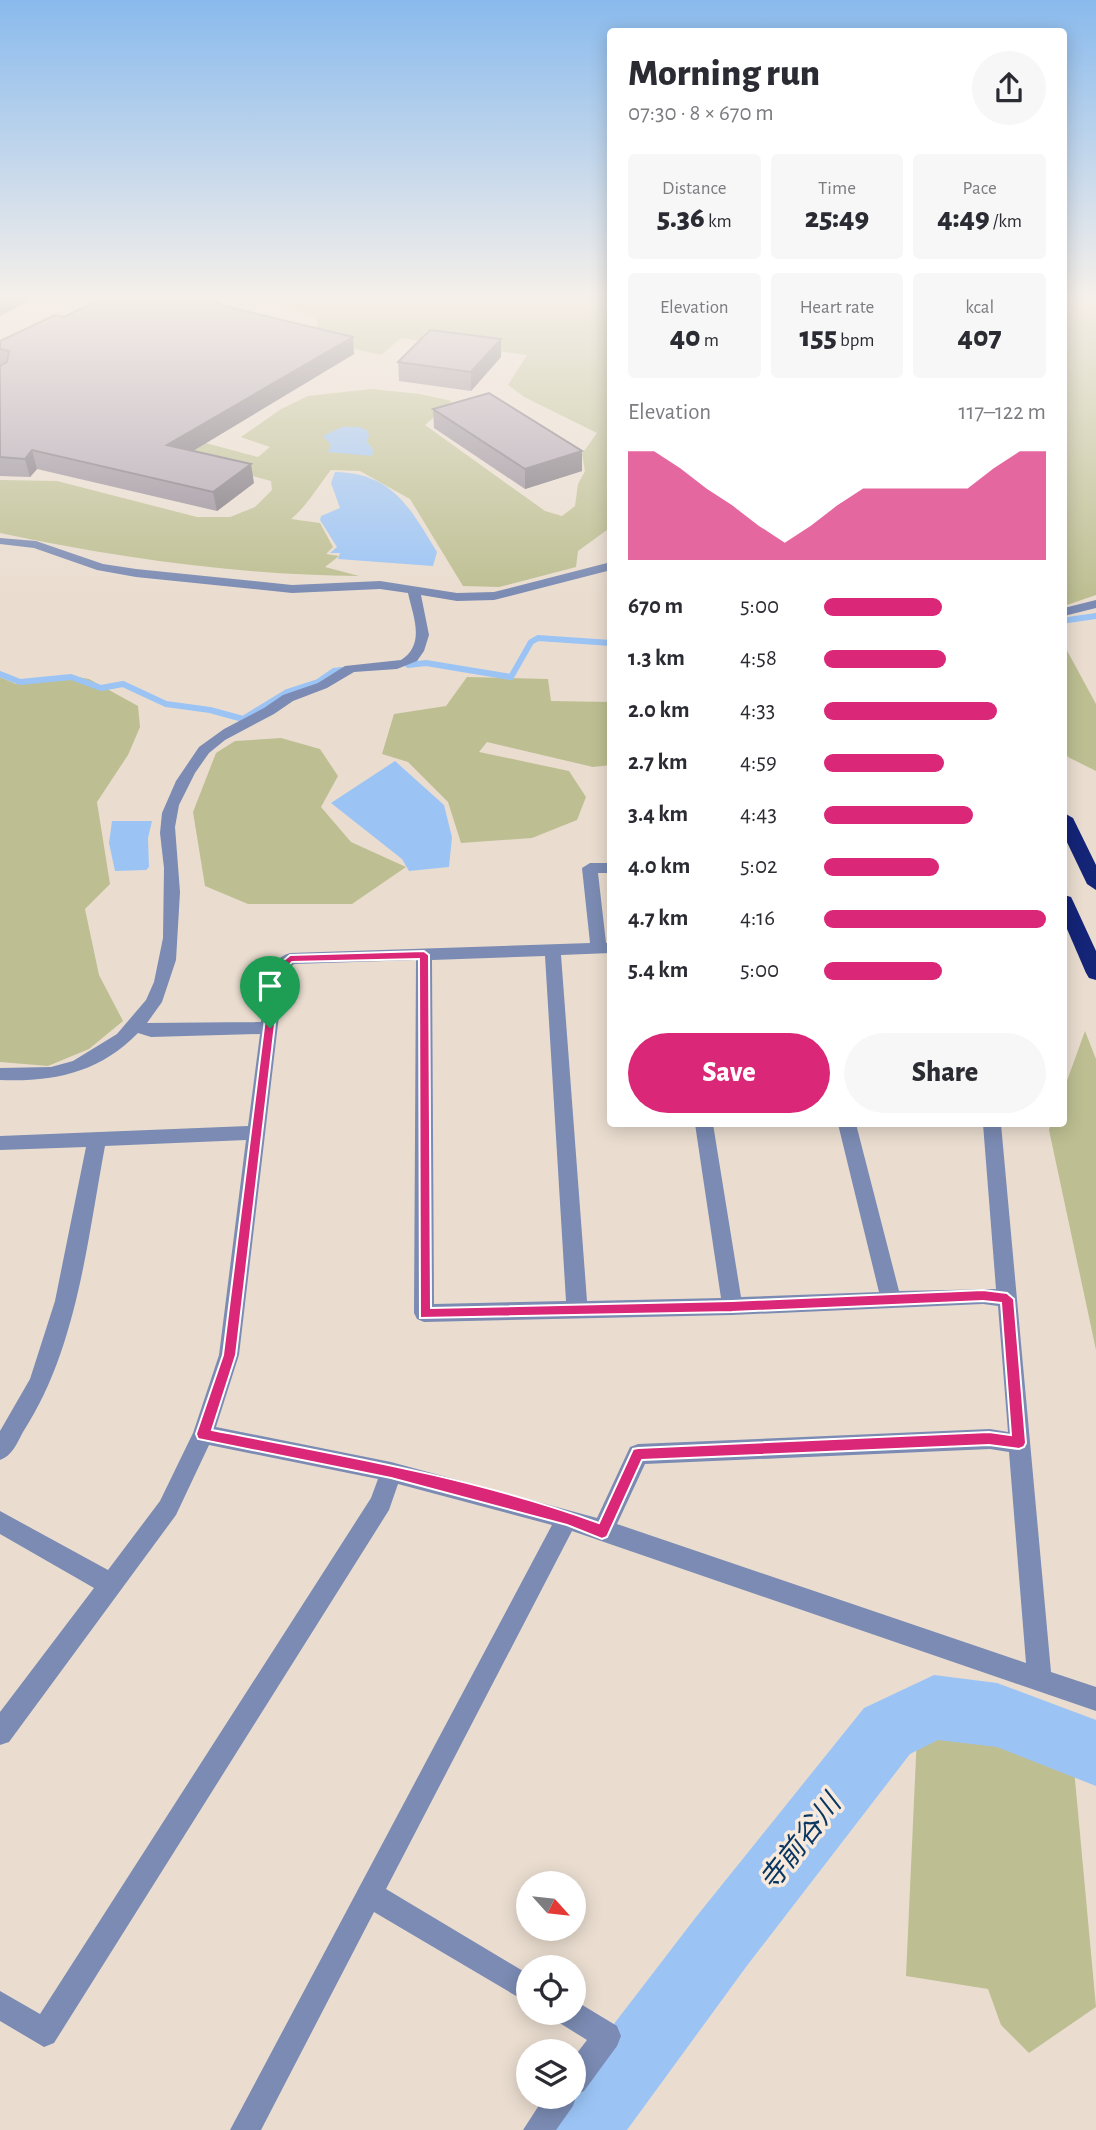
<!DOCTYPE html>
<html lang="en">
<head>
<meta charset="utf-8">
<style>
	:root { --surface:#fff; --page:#f7f7f7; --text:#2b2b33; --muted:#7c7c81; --accent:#db2777 }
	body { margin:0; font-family:"Alegreya Sans","Noto Sans JP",sans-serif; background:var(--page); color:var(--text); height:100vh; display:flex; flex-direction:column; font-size:26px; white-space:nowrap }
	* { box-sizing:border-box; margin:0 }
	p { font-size:23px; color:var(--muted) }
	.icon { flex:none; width:38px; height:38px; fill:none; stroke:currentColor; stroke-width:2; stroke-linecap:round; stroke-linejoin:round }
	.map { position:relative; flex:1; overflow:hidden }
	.sheet { position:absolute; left:607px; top:28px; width:460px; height:1099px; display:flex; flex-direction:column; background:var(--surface); border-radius:7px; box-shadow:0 4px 18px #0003 }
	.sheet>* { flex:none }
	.needle { width:46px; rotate:117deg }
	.controls { position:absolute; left:516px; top:1871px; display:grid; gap:14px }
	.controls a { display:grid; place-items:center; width:70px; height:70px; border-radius:50%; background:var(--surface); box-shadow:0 4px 18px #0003; font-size:35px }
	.pin { position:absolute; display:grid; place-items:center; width:60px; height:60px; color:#fff; margin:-72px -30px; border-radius:50% 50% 50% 0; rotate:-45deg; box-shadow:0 0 7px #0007 }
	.pin .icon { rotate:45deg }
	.round { display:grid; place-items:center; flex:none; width:74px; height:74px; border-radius:37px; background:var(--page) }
	.overview { display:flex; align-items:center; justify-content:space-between; height:119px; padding:0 21px }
	h1 { font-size:38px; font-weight:800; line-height:52px }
	.stats { display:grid; grid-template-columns:repeat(3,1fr); gap:10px; height:119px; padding:7px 21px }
	.stats div { display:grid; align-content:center; border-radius:7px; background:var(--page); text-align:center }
	.stats b { font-size:30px; font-weight:800 }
	.stats small { font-size:19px; font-weight:400 }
	.stats p { font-size:19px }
	.chart { height:196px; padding:14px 21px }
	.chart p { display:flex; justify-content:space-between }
	.chart svg { width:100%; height:126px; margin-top:7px; fill:var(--accent); opacity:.7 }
	.action { display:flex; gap:14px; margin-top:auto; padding:14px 21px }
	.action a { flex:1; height:80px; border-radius:42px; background:var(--accent); color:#fff; font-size:28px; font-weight:800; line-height:80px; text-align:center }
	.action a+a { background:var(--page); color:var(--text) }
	ul { padding:0 21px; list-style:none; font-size:23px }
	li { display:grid; grid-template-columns:112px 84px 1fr; align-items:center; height:52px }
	li i { height:18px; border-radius:9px; background:var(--accent) }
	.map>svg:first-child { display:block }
	.green { fill:#bdbf92; fill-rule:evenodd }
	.water { fill:#9bc4f5 }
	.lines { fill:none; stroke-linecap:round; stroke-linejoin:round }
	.stream { stroke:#9bc4f5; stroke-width:6 }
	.river { fill:#9bc4f5; fill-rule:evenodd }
	.minor { fill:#7b8bb3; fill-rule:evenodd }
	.highway { fill:#142477; fill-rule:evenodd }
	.wall { fill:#968d99 }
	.shaded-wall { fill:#7a737d }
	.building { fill:#afa4b2; stroke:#7a737d; stroke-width:2 }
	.route { fill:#db2777; stroke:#fff; stroke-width:2; fill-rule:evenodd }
	.labels { text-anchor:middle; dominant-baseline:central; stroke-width:7; stroke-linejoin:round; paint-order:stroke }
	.near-water-label { font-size:28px; font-style:italic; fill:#0a3762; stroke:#f7eadd }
</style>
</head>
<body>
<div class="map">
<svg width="1096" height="2130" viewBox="0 0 1096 2130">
	<rect width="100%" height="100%" fill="#eaddd0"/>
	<!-- green -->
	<g class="green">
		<path d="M274 298H611V527L578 551 576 567 499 587 463 586 410 499 360 471 331 470C318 486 308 505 291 519L320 523 333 547 326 554 339 556 325 567 359 576C239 575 117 558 0 533V480L57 481 197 517H230L255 507 272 490 271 481 0 408V388L258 457 270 447 241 437 281 409 308 396 371 389 420 394 452 401 425 425 545 511 562 516 575 506 578 484 585 471 582 454 597 433 524 397 508 385 527 355 401 338 381 355 317 340V317L272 302ZM329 440H366L373 450 372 455 329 452 331 445Z"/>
		<polygon points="1064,298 1096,298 1096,595 1064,606"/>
		<polygon points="1064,645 1096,704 1096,771 1068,757 1064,751"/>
		<polygon points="71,676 89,679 138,706 140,727 128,755 97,802 110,884 85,909 99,975 123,1021 89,1049 48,1066 0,1062 0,677 16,684"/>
		<polygon points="467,677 548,679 551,701 611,702 611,765 593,767 487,742 479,752 569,771 586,797 577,820 532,838 461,843 448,802 408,762 382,754 394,714 446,706"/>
		<polygon points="281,738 320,749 338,776 321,807 351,842 406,867 352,904 248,904 205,886 193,812 216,753 235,741"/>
		<polygon points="1085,1031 1096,1059 1096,1350 1049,1130 1051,1124 1064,1124 1064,1089"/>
		<polygon points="954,1722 1001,1734 1073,1758 1096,2007 1029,2053 1001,2025 988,1989 906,1976 917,1735"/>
	</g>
	<!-- water -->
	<g class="water">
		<polygon points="342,427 359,427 368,431 369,437 366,440 373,450 372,456 328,452 331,445 323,436"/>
		<path d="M335 472C393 473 410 508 437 552L433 566 338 559 340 553H330L337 547 320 520 321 516 340 508 331 483Z"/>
		<polygon points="395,761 444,805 452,837 449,867 409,871 402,859 331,803"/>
		<polygon points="112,821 152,821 148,838 149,867 146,870 115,871 109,843"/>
	</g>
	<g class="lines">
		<!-- stream -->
		<g class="stream">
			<polyline points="1068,620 1096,616"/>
			<polyline points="408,665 426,663 511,677 531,642 538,638 611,643"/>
			<polyline points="0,674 20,682 71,677 101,688 123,684 166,704 210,710 243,719 287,692 318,682 334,671 342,670"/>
		</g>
		<!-- river -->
		<polygon class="river" points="934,1675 997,1683 1096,1720 1096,1786 997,1747 938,1740 910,1754 746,1967 627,2130 542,2130 558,2096 574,2096 574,2076 696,1917 864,1708"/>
		<!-- minor -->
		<g class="minor">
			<path d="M0 538 36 541 103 564 136 569 292 585 380 581 457 593 494 592 611 562V570L494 600 457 601 421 595 429 635 424 651 417 661 397 669 354 672 327 688 293 701 274 714 225 740 209 753 195 773 179 805 175 827 180 892 176 960 162 1002 147 1023 261 1022C264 998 261 962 290 953L590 943 582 868 590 863H611V873H598L606 943H611V953L561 955 587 1301 721 1298 695 1124H713L741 1297 879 1292 838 1124H856L899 1291 996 1289 983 1124H1001L1051 1672 1096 1687V1711L572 1531 386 1889 528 1974V2003L374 1912 261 2130H230L552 1525 398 1484 389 1510 54 2043 44 2047 0 2021V1991L40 2014 371 1498 378 1479 209 1445 176 1515 9 1742 0 1745V1712L94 1588 0 1534V1511L108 1570 160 1501 193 1433 219 1355 246 1140 105 1146C87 1242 77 1349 23 1432 17 1443 12 1456 0 1460V1431L30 1379 55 1301 86 1147 0 1150V1136L248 1126 260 1034 151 1037 138 1033C99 1073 54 1082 0 1080V1068L51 1067 73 1061 117 1034 146 1000 154 982 163 938 164 868 160 833 162 813 176 781 199 747 224 729 264 708 283 695 318 683 345 666 401 660C426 644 413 616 408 593L380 589 292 593 136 577 97 570 34 548 0 544ZM545 956 566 1301 434 1304 432 960ZM416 960 414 1313 417 1319 424 1322 732 1315 983 1304 998 1306 1008 1432 990 1429 638 1444 630 1447 597 1518 391 1462 216 1427 239 1355 284 973 294 964ZM990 1449 1009 1452 1026 1663 617 1524 645 1464Z"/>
			<polygon points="1096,600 1096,608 1064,616 1064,608"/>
			<polygon points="574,2000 617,2026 621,2036 617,2046 584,2091 577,2094 573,2106 556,2130 523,2130 545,2096 574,2096 574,2057 587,2040 558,2022 554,2012 574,2012"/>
		</g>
		<!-- highway -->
		<g class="highway">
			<polygon points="1064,813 1073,818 1096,865 1096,890 1087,884 1064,836"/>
			<polygon points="1064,895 1071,897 1073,901 1096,951 1096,980 1089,978 1086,973 1064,922"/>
		</g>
	</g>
	<!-- wall -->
	<g class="wall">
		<polygon points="220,305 354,354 193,451 254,483 217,511 37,469 30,477 0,476 0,341 64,317"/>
		<polygon points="501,339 501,357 471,391 399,381 398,362"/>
		<polygon points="433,409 582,471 525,489 434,428"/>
	</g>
	<!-- shaded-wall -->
	<g class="shaded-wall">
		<polygon points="2,298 36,298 0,316 0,299"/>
		<polygon points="353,337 354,354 171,464 167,445"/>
		<polygon points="501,339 501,357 471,391 471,372"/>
		<polygon points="32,450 37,469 30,477 25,459"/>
		<polygon points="582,451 582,471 525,489 525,469"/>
		<polygon points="251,464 254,483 217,511 213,492"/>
	</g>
	<!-- building -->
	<g class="building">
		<polygon points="103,298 212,298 220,305 353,337 167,445 251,464 213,492 32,450 25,459 0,457 0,366 7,362 9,351 0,349 0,341 55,315 64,317"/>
		<polygon points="430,330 501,339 471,372 398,362"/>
		<polygon points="489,393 582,451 525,469 433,409"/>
	</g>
	<!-- sky -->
	<linearGradient id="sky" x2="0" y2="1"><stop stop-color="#89baed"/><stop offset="0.5" stop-color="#f6f0ea"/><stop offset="1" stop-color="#f6f0ea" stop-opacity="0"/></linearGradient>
	<rect width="1096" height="596" fill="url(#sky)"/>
	<!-- route -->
	<path class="route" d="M424 951 429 955 431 1308 732 1301 983 1290 1007 1293 1014 1299 1026 1443 1024 1447 1019 1449 989 1445 642 1460 607 1537 602 1539 567 1525 391 1478 198 1439 196 1434 223 1355 271 971 290 955ZM419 959 420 1318 732 1312 983 1301 1001 1303 1011 1435 989 1432 638 1448 633 1449 599 1523C476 1478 340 1455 212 1430L236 1355 281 973 292 962Z"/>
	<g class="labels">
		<!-- near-water labels -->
		<g class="near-water-label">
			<text transform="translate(801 1843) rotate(-52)">寺前谷川</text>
		</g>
	</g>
</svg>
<div class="controls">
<a><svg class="needle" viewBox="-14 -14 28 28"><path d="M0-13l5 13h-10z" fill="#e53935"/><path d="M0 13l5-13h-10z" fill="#7c7c81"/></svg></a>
<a><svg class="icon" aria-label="locate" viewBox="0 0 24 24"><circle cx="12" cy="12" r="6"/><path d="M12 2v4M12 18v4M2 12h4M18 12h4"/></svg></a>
<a><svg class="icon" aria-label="layers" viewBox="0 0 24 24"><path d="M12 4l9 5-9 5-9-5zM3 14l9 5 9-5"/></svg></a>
</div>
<div class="pin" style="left:270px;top:1028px;background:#1e9e55"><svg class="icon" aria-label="arrive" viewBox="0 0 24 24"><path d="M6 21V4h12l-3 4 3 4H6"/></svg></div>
<section class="sheet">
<div class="overview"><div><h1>Morning run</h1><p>07:30 · 8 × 670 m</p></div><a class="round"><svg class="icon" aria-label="share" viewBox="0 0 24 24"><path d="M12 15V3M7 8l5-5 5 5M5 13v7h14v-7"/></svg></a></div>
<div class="stats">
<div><p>Distance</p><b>5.36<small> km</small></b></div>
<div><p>Time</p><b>25:49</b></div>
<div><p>Pace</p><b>4:49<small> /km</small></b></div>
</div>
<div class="stats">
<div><p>Elevation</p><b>40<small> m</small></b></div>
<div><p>Heart rate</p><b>155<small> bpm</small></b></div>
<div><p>kcal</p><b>407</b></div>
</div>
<div class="chart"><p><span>Elevation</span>117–122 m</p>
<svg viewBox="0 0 160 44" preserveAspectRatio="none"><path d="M0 44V6L10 6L20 12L30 19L40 25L50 32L60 38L70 32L80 25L90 19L100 19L110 19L120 19L130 19L140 12L150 6L160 6V44z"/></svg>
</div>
<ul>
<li><b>670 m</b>5:00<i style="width:53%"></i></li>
<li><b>1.3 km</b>4:58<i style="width:55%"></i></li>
<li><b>2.0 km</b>4:33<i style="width:78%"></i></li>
<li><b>2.7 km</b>4:59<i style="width:54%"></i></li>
<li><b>3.4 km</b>4:43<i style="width:67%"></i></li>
<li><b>4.0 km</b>5:02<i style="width:52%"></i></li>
<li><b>4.7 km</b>4:16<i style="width:100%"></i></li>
<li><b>5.4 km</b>5:00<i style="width:53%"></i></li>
</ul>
<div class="action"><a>Save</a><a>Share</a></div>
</section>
</div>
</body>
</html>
